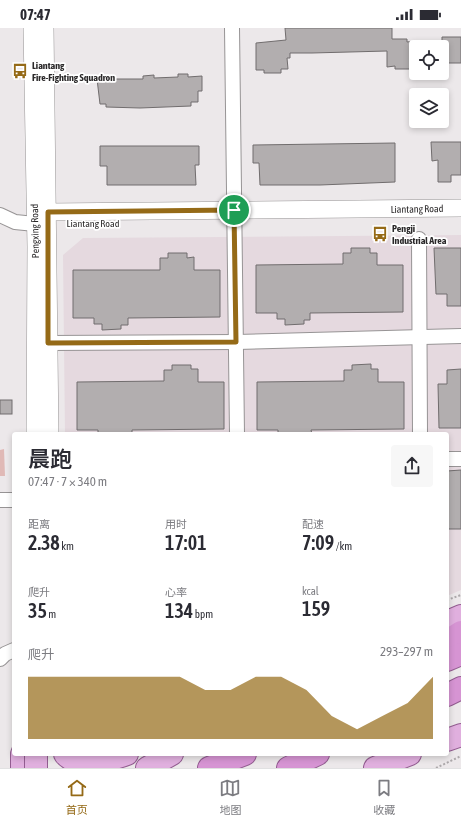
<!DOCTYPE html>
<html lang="zh">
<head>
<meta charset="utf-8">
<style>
	:root { --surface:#fff; --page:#f7f7f7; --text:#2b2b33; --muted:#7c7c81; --line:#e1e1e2; --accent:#956a17 }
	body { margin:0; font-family:"Asap Condensed","Noto Sans SC",sans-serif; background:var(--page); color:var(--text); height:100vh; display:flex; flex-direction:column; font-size:15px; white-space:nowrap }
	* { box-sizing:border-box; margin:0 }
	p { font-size:13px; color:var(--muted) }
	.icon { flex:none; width:22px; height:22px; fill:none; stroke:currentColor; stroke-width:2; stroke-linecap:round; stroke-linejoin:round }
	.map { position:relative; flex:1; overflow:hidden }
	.panel { position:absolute; left:12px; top:404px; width:437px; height:324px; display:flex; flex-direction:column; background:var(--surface); border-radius:4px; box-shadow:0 2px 6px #0003 }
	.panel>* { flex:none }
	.tools { position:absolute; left:409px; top:12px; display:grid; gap:8px }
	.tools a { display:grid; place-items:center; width:40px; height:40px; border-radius:4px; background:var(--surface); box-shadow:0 2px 6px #0003; font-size:20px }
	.pin { position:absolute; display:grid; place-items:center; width:34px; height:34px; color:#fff; margin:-17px; border:2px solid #fff; border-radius:50%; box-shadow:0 1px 4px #0007 }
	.round { display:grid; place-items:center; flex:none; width:42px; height:42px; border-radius:4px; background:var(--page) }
	.overview { display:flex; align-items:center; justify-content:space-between; height:68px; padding:0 16px }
	h1 { font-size:22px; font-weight:600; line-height:30px }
	.figures { display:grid; grid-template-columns:repeat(3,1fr); gap:6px; height:68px; padding:4px 16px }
	.figures div { display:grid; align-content:center }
	.figures b { font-size:20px; font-weight:600 }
	.figures small { font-size:11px; font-weight:400 }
	.figures p { font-size:11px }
	.chart { height:112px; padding:8px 16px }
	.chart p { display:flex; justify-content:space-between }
	.chart svg { width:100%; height:72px; margin-top:4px; fill:var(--accent); opacity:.7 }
	.status { display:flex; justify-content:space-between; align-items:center; height:28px; padding:0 20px; background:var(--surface); direction:ltr }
	.status svg { height:11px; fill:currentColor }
	.menu { display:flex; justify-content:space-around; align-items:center; height:56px; border-top:1px solid var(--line); background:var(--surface); font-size:11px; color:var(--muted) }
	.menu a { display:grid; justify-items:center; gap:2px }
	.menu .on { color:var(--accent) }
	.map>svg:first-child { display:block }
	.built { fill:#e5d9df }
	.green { fill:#e0b9b6 }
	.building { fill:#b2aeaf; stroke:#716d6e }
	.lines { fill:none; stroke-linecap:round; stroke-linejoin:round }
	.minor-casing { stroke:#979495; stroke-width:16 }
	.tertiary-casing { stroke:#979495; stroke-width:18 }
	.primary-casing { stroke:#935d91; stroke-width:24 }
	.trunk-casing { stroke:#935d91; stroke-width:24 }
	.path { stroke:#aca8aa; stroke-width:2; stroke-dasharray:2 2; stroke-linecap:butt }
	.minor { stroke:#fff; stroke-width:14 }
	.tertiary { stroke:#fff; stroke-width:17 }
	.primary { stroke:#e0afde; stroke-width:22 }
	.trunk { stroke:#d694d3; stroke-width:22 }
	.primary-bridge-casing { stroke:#935d91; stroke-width:24; stroke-linecap:butt }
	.primary-bridge { stroke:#e0afde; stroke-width:22 }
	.route-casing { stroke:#fff; stroke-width:8 }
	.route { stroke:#956a17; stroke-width:5 }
	.labels { text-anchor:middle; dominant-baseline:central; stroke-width:3.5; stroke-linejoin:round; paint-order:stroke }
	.poi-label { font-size:10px; font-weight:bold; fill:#2b292a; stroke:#fff; text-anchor:start }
	.street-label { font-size:10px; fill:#2b292a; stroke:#fff }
</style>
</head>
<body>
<div class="status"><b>07:47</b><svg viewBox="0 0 49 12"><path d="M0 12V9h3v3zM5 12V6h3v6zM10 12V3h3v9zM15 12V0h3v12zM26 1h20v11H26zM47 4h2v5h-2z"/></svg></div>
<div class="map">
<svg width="461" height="740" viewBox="0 0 461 740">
	<rect width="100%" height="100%" fill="#ece8ea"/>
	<!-- built -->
	<polygon class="built" points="461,207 461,562 447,568 447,406 65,406 63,227 83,210"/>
	<!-- green -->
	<polygon class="green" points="4,421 5,448 0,448 0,422"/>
	<!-- building -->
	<g class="building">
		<polygon points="285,0 392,0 392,11 407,11 407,14 416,13 416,38 412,38 412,41 395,41 395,38 387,39 387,23 312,25 290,25 290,30 287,30 288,41 281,41 281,45 264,45 264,42 256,42 256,15 286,12"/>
		<polygon points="442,9 461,9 461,35 445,35 444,27 442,27"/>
		<polygon points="178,46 188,46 188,49 202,48 202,63 198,63 198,74 191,74 191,78 140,80 106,79 106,76 100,76 97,51 143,51 143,48 154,47 154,50 178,49"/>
		<polygon points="431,114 461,114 461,147 451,147 451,154 438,154 438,132 432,133"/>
		<polygon points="395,115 395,154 320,157 260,157 259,135 253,135 253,117"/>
		<polygon points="100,118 199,118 199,137 195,137 196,157 107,157 107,138 100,138"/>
		<polygon points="351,220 370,220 370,225 377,225 377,237 403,237 403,284 310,285 310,292 304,292 304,296 285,297 285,291 277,291 277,285 256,285 256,237 343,236 343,225 351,225"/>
		<polygon points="434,220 461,220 461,278 447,278 447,266 436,266"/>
		<polygon points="168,225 187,225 187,230 194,229 194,242 220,242 220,289 128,290 128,297 121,297 121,301 102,302 102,296 94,296 94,290 73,290 73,242 160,242 160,230 168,230"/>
		<polygon points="371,336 371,341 378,341 378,354 404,354 404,401 311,402 312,406 278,406 278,402 257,402 257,354 344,353 344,342 352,342 352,337"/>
		<polygon points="172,337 191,337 191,341 198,341 198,354 224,354 224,401 132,402 132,406 98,406 98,402 77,402 77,354 164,353 164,342 172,342"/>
		<polygon points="461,341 461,400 439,400 438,356 447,356 447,342"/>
		<rect x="0" y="372" width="12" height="14"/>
		<polygon points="461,442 461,501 447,501 447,443"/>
	</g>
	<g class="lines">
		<defs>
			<g id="minor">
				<polyline points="232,0 237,406"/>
				<polyline points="0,187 15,194 35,196"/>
				<polyline points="419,211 420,406"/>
				<polyline points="48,315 237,314 461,308"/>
				<polyline points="447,431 461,431"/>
				<polyline points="0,472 14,472"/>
				<polyline points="0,631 5,626 14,622"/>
			</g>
			<g id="tertiary">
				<polyline points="32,0 36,219 35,406"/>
				<polyline points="45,0 50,406"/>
				<polyline points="35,196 48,184 461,180"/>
			</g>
			<g id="primary">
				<polyline points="447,594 461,588"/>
				<polyline points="447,712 461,707"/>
				<path d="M65 726C75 740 111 732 127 726"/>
				<polyline points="22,740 22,726"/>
				<polyline points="147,740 172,726"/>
				<polyline points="375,740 410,726"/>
			</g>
			<g id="trunk">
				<polyline points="447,613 461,604"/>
				<polyline points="447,632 461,626"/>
				<polyline points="447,667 461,660"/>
				<polyline points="209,740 245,726"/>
				<polyline points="288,740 318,726"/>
			</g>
		</defs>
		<!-- minor casing -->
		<use href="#minor" class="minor-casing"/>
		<!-- tertiary casing -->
		<use href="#tertiary" class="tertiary-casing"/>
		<!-- primary casing -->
		<use href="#primary" class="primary-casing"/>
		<!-- trunk casing -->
		<use href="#trunk" class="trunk-casing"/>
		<!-- path -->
		<g class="path">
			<polyline points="447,572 461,567"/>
			<polyline points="436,740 461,728"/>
		</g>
		<!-- minor -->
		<use href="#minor" class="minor"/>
		<!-- tertiary -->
		<use href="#tertiary" class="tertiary"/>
		<!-- primary -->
		<use href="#primary" class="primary"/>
		<!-- trunk -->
		<use href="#trunk" class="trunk"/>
		<defs>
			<polyline id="primary-bridge" points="36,726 36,740"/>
		</defs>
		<!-- primary-bridge casing -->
		<use href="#primary-bridge" class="primary-bridge-casing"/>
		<!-- primary-bridge -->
		<use href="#primary-bridge" class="primary-bridge"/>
	</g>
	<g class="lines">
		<defs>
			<polygon id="route" points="234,182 236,314 48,315 48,184"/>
		</defs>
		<!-- route casing -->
		<use href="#route" class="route-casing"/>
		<!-- route -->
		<use href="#route" class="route"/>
	</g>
	<!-- icons -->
	<defs>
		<symbol id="bus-bare" viewBox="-9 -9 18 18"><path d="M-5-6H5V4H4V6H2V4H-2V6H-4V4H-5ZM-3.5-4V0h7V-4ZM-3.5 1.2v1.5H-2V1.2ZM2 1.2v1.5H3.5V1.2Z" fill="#956a17" stroke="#fff" stroke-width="2.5" paint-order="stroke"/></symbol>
	</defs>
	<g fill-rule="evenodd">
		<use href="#bus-bare" x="9" y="32" width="22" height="22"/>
		<use href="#bus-bare" x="369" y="195" width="22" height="22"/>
	</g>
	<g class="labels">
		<!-- poi labels -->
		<g class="poi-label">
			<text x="32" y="37">Liantang<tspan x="32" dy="12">Fire-Fighting Squadron</tspan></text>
			<text x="392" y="200">Pengji<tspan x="392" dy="12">Industrial Area</tspan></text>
		</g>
		<!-- street labels -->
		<g class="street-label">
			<text transform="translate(417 181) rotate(-1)">Liantang Road</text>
			<text x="93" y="195">Liantang Road</text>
			<text transform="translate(35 203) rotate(-91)">Pengxing Road</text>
		</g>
	</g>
</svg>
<div class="tools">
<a><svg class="icon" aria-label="locate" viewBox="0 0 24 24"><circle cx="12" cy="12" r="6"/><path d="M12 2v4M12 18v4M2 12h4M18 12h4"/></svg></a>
<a><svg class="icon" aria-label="layers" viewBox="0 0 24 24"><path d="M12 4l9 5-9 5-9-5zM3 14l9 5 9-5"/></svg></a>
</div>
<div class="pin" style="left:234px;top:182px;background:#1e9e55"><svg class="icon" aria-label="arrive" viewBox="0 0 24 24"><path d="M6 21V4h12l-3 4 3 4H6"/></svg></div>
<section class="panel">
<div class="overview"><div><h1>晨跑</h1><p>07:47 · 7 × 340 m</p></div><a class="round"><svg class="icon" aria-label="share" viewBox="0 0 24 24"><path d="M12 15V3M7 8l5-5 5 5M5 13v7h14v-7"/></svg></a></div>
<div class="figures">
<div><p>距离</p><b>2.38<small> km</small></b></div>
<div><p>用时</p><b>17:01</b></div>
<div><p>配速</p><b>7:09<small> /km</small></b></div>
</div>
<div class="figures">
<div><p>爬升</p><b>35<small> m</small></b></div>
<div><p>心率</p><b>134<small> bpm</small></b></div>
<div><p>kcal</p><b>159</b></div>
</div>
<div class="chart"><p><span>爬升</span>293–297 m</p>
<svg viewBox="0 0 160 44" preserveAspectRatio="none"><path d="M0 44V6L10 6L20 6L30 6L40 6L50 6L60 6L70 14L80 14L90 6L100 6L110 14L120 30L130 38L140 30L150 22L160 6V44z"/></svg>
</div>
</section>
</div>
<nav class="menu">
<a class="on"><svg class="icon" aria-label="home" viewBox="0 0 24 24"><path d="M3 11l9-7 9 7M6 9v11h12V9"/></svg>首页</a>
<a><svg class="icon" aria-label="map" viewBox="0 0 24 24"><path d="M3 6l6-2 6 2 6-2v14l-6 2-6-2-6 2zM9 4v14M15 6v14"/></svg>地图</a>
<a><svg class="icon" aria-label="saved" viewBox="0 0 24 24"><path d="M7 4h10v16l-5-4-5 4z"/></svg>收藏</a>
</nav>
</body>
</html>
